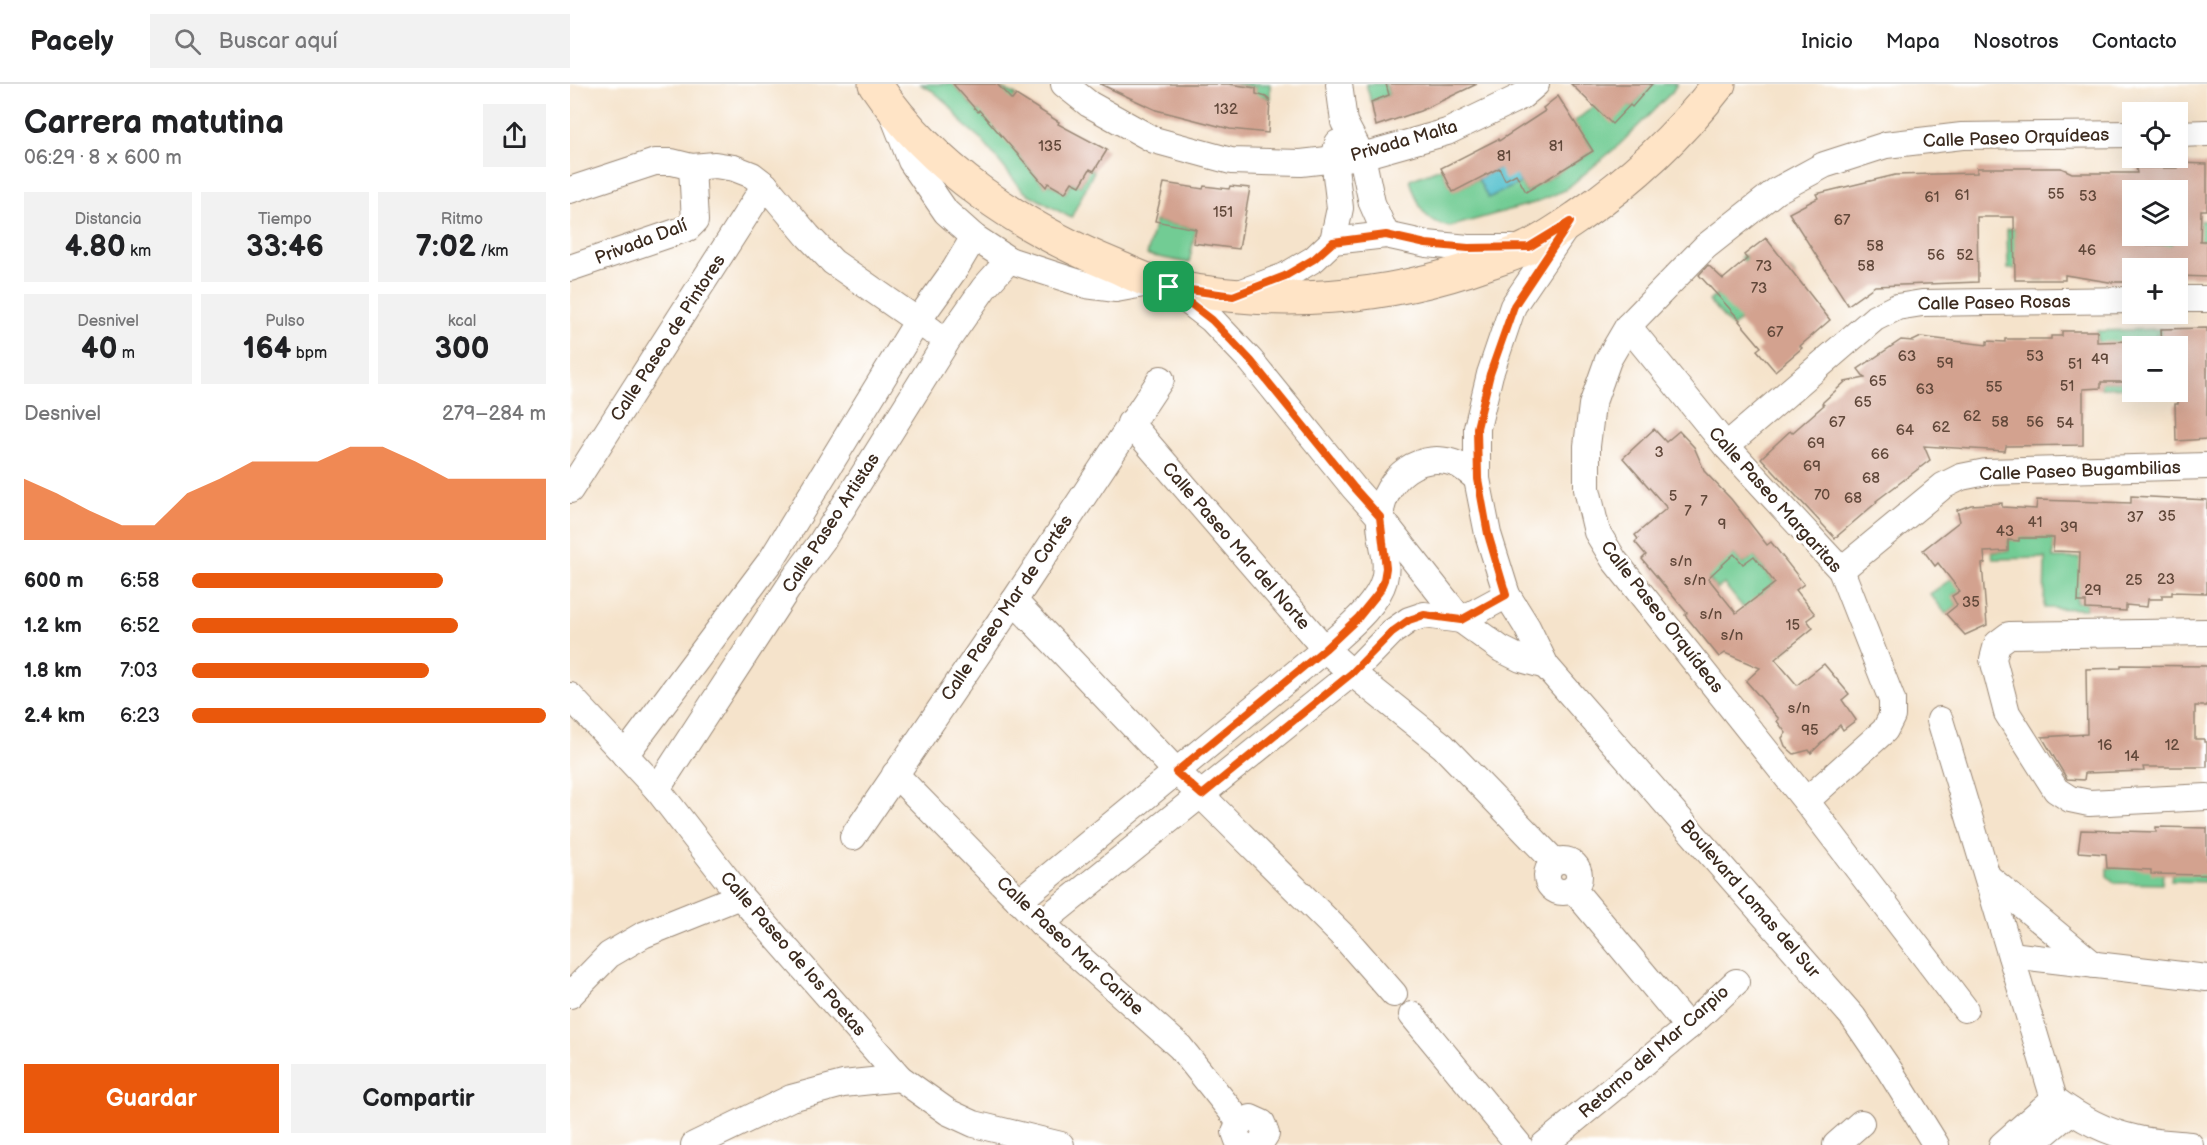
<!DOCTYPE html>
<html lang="es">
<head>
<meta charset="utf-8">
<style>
	:root { --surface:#fff; --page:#f2f2f2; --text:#202124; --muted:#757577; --line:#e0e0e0; --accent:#ea580c }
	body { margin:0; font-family:"Balsamiq Sans",sans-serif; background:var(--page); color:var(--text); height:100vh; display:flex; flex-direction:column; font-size:22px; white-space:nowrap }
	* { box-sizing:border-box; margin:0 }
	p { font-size:20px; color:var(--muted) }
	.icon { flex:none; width:33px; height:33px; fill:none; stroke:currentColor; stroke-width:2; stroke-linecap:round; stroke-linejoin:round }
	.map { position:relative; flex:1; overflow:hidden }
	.sheet { display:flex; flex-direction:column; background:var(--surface); width:570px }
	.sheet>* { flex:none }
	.tools { position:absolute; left:1552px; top:18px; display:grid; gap:12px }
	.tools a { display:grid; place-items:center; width:66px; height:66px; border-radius:0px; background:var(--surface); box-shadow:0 6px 24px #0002; font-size:30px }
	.pin { position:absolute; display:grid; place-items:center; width:51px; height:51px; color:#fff; margin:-26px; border-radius:12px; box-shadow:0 3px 9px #0006 }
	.round { display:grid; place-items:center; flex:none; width:63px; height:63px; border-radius:0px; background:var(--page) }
	.summary { display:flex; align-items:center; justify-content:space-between; height:102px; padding:0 24px }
	h1 { font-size:33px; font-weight:700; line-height:45px }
	.figures { display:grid; grid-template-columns:repeat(3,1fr); gap:9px; height:102px; padding:6px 24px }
	.figures div { display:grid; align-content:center; border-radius:0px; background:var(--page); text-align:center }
	.figures b { font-size:30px; font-weight:700 }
	.figures small { font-size:16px; font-weight:400 }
	.figures p { font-size:16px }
	.chart { height:168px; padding:12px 24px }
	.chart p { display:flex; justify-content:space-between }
	.chart svg { width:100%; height:108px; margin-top:6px; fill:var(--accent); opacity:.7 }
	.action { display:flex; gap:12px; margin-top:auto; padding:12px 24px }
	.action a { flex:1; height:69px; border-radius:0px; background:var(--accent); color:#fff; font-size:24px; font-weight:700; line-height:69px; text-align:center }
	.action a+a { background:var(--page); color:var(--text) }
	ul { padding:0 24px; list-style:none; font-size:20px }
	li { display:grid; grid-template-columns:96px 72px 1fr; align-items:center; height:45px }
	li i { height:15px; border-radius:8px; background:var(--accent) }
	header { display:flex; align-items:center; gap:36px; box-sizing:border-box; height:84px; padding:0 30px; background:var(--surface); border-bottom:2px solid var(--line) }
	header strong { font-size:28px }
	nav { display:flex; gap:33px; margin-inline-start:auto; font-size:21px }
	.search { width:420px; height:54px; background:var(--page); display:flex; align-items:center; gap:15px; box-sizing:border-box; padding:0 21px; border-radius:0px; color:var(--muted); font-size:22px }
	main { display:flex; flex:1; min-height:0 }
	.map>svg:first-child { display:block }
	.green { fill:#72cc94; stroke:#567b59; stroke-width:1.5 }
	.water { fill:#53c0cd; stroke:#477576; stroke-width:1.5 }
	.building { fill:#d3a28f; fill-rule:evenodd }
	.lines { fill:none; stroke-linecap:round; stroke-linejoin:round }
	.street-casing { stroke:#988674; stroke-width:28 }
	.secondary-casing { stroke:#988674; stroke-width:35 }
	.street { stroke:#fff; stroke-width:26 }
	.secondary { stroke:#ffe4c6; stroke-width:33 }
	.route-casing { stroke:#fff; stroke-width:12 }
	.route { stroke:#ea580c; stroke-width:8 }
	.labels { text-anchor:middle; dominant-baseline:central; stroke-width:6; stroke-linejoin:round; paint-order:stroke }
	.number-label { font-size:15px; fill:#61483a }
	.street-label { font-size:18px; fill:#3b2a1e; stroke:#fff }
</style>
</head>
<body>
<header>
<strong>Pacely</strong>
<div class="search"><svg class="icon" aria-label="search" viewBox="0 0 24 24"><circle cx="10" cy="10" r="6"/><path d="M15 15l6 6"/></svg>Buscar aquí</div>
<nav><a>Inicio</a><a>Mapa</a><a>Nosotros</a><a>Contacto</a></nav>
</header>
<main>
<section class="sheet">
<div class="summary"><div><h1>Carrera matutina</h1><p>06:29 · 8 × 600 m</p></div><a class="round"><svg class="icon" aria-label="share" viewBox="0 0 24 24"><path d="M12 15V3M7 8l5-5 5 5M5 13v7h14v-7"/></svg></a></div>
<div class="figures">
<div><p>Distancia</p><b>4.80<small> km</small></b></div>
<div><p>Tiempo</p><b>33:46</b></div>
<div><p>Ritmo</p><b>7:02<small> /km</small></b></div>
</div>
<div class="figures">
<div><p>Desnivel</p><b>40<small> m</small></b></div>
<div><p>Pulso</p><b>164<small> bpm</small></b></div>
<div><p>kcal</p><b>300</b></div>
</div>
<div class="chart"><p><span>Desnivel</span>279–284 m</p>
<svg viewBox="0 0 160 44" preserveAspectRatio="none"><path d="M0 44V19L10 25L20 32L30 38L40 38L50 25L60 19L70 12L80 12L90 12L100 6L110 6L120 12L130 19L140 19L150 19L160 19V44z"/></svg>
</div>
<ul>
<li><b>600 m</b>6:58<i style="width:71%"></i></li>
<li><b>1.2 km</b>6:52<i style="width:75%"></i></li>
<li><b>1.8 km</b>7:03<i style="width:67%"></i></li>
<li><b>2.4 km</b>6:23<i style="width:100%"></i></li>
</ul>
<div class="action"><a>Guardar</a><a>Compartir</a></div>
</section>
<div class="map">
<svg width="1637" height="1061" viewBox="0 0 1637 1061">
	<rect width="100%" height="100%" fill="#fff"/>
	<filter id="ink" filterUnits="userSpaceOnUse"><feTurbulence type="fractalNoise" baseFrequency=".0167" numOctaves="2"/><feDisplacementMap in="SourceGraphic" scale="12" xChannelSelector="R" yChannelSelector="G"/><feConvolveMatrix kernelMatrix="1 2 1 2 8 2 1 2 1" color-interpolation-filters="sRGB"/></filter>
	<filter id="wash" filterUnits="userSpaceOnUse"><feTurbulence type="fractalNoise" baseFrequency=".008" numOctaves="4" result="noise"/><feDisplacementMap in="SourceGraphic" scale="24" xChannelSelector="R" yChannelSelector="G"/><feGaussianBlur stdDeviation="1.35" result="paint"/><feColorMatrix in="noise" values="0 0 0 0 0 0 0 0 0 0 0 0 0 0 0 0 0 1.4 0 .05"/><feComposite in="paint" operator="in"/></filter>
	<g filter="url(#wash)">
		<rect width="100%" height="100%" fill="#f5e3cb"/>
		<!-- green -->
		<g class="green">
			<polygon points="350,0 383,0 408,28 431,4 446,11 442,17 446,69 475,102 478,99 495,109 502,98 510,102 515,93 514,82 524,87 501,134 453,107 411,55 393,40 380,22 363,7"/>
			<polygon points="654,0 700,0 700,15 694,12 685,14 686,4"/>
			<polygon points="796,0 816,0 819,11 801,18"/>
			<path d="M1081 0H1107L1102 8 1049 61 995 106 964 119 879 143C851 137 848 119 840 96L871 84 883 107 908 95 951 99 956 108 1023 67 1004 38 1024 22 1060 21 1062 23Z"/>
			<polygon points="1608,136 1637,137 1637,157 1602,157 1601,184 1594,184 1594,161 1567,161 1567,152 1608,152"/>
			<polygon points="585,137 626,145 619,179 577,171"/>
			<polygon points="1465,143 1474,196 1466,196 1465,153 1445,185 1438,185 1437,145"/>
			<polygon points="1174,171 1199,203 1221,186 1225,191 1162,243 1139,217 1149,208 1200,211 1171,173"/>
			<polygon points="1591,245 1592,250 1586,250 1586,254 1576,254 1576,262 1563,262 1563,303 1531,304 1531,298 1562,298 1528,258 1527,247"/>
			<polygon points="1449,437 1454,454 1484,454 1483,474 1510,474 1518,510 1507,509 1506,518 1516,518 1516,525 1474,524 1475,474 1423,475 1422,468 1438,467 1438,456 1449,456"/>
			<polygon points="1164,470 1173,480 1184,472 1205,499 1185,515 1222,561 1211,570 1154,500 1147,505 1136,491"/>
			<polygon points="1387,491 1392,506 1383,511 1387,521 1376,530 1360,510"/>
			<polygon points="1581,783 1593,790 1592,800 1545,799 1537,792 1537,784"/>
			<polygon points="1636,786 1637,798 1601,797 1602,788"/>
		</g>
		<!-- water -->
		<polygon class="water" points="929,84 946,90 951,99 918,114 908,95"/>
		<g id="blocks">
			<!-- building -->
			<g class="building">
				<polygon points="383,0 427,0 442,16 446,11 489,38 488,40 537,66 524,87 520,85 510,102 502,98 495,109 478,99 476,103 409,26 408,28"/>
				<polygon points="530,0 659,0 686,4 686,10 696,13 700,17 698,49 660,45 586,26"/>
				<polygon points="816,0 907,0 850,27 806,42 801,18 819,11"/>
				<polygon points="1001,0 1082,0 1062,23 1060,21 1042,40"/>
				<polygon points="988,12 1023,67 956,108 946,90 935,96 929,84 883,108 871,84 928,55 929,57 975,27 973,24"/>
				<path d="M1608 79 1637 80V126H1631L1630 157H1637V193L1609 192V184H1563V198H1539L1495 191V196H1445L1444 133H1407L1408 198 1305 202 1278 221 1219 129 1248 114 1246 110 1325 91 1407 89V84H1491L1502 89H1567L1566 84H1608ZM1563 106H1608V157H1602V161H1567V152H1563Z"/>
				<polygon points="594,99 633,105 634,102 659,105 660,102 680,104 669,165 623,159 626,145 585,137"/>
				<polygon points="1196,154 1260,236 1230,262 1232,264 1205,287 1187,266 1191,263 1169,237 1170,236 1129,191 1138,181 1153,195 1177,175 1174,171"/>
				<polygon points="1637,244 1637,355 1606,357 1605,320 1608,320 1608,262 1592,262 1591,245"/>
				<polygon points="1492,247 1527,247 1527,258 1561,257 1562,298 1531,298 1531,304 1513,305 1513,361 1436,362 1435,367 1354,362 1360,376 1306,417 1307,418 1265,454 1191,374 1220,347 1222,349 1239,334 1254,321 1252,319 1275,298 1295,294 1288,285 1331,256 1343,257 1351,253 1417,261 1417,257 1435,258 1435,255 1481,255 1481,252 1492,252"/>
				<path d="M1084 345 1096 358 1109 347 1124 363 1135 388 1161 415 1197 461 1201 458 1234 500 1226 506 1245 530 1237 536 1243 544 1205 575 1227 601 1254 580 1279 610 1272 616 1286 636 1273 646 1270 641 1241 669 1239 666 1224 670 1215 662 1212 654 1216 649 1207 637 1209 635 1176 597 1190 584 1155 569 1149 573 1115 531 1117 529 1072 475 1076 471 1065 458 1068 455 1065 451 1097 424 1053 374ZM1164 470 1173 480 1184 472 1205 499 1166 529 1138 494Z"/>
				<polygon points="1561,412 1637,416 1637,509 1602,508 1602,511 1592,511 1592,515 1578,515 1577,523 1556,521 1556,527 1516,525 1516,518 1508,518 1510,468 1483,467 1484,454 1449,454 1449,457 1438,456 1438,467 1414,468 1415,479 1412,480 1417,541 1395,551 1376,530 1387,521 1382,512 1390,507 1368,479 1365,482 1353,466 1390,437 1387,426 1401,421 1432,419 1432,423 1466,425 1467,416 1561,419"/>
				<polygon points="1551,581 1637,582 1637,622 1625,622 1625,655 1634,655 1634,658 1637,658 1637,683 1573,683 1574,687 1515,689 1514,696 1497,695 1472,653 1517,650 1516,585 1551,584"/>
				<polygon points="1586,743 1637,744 1637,791 1581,790 1581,786 1537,784 1536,770 1508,768 1511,746 1586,748"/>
			</g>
		</g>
	</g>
	<g filter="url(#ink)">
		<use href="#blocks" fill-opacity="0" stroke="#988674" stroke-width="1.5"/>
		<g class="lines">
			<defs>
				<g id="street">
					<polyline points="494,0 519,20 584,56 661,77 731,79 792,72 877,48 952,12 966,0"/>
					<polyline points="769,0 774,38 792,72 802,119 816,151"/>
					<polyline points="323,31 341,77 376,128 404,153 439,176 516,201 546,205 584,198"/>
					<polyline points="1608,50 1637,49"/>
					<polyline points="0,106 85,78 102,78 122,83 145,81 164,84 182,91 195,101 238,152 263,178 362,247"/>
					<polyline points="996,144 943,222 920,290 907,344 907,395 918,450 937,511 957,543 976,582 1283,933 1320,987 1366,1061"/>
					<polyline points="763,157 770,124 764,75 768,59"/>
					<polyline points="0,184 118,144 125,137 122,83"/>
					<polyline points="599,203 642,236 681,277 784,404 810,433 891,536 931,565 951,575 976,582"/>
					<polyline points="672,208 715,192 744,175 763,157 816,151 857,160 898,164 943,164"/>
					<polyline points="1608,215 1637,215"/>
					<polyline points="1058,242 1156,362 1271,486 1322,616 1322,632 1315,646 1236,717"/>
					<polyline points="560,339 755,565 782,589 873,662 984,777"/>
					<polyline points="1156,362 1305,234 1327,223 1352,219 1563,216"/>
					<polyline points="0,406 195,101"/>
					<polyline points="1271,486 1373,402 1391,393 1416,388 1637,382"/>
					<polyline points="444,517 607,688 631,711 775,854 824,910"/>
					<polyline points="1637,548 1439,551 1427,560 1423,575 1437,629 1486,706 1500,715 1519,719 1637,713"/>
					<polyline points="0,612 87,705 170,812 330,994 378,1028 404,1040 491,1061"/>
					<path d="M1370 636 1484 1015C1508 1033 1535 1048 1564 1054 1582 1059 1602 1059 1620 1061"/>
					<polyline points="55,671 202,475 347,238 385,185 404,153"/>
					<polyline points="325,690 471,839 610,963 670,1038"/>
					<polyline points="87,705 226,492 252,457 377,257 414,204 439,176"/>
					<polyline points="283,753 444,517 591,295"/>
					<circle cx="993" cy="792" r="16"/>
					<polyline points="1418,793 1524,881"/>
					<polyline points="1003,805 1118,943"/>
					<path d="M449 817 755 565C774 547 807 522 814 496 820 474 808 453 810 432 815 393 851 364 889 381 895 385 902 390 907 395"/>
					<polyline points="471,839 782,589 822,548 839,536 854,531 891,536 937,511"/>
					<polyline points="1441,871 1637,894"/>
					<polyline points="0,911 39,871 73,851 170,812"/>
					<polyline points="1395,925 1236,717 1044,476 1027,448 1017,405 1017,362 1022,321 1038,276 1058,242 1135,163 1206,107 1254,81 1316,61 1392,52 1563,50"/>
					<polyline points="842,931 949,1061"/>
					<polyline points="124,1061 221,1014 273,1000 330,994"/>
					<polyline points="672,1061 669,1059 665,1048 670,1038 681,1034 692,1039 696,1050 689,1061"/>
					<polyline points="974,1061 1118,943 1166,898"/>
					<polyline points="1266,1061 1291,1039"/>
					<polyline points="1432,1061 1484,1015"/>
					<polyline points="1461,1061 1501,1027"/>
				</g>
				<path id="secondary" d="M305 0C362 85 452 144 545 182 563 190 582 200 601 203 707 223 816 216 917 179 931 174 946 170 959 163 976 155 993 143 1009 132 1064 94 1108 53 1149 0"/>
			</defs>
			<!-- street casing -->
			<use href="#street" class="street-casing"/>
			<!-- secondary casing -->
			<use href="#secondary" class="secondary-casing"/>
			<!-- street -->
			<use href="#street" class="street"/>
			<!-- secondary -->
			<use href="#secondary" class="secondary"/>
		</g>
	</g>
	<g class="lines" filter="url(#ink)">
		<defs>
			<polygon id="route" points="1000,138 944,222 920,290 907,344 908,395 918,450 936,511 891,536 854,531 839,536 822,548 782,589 632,711 606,688 755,565 788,534 809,508 814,496 816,484 810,433 784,404 681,277 642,236 599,203 663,212 715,192 744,175 763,158 816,151 856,160 898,164 959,163"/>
		</defs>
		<!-- route casing -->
		<use href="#route" class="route-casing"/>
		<!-- route -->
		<use href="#route" class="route"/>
	</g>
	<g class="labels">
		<!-- number labels -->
		<g class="number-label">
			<text x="656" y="25">132</text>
			<text x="480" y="62">135</text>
			<text x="986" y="62">81</text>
			<text x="934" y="72">81</text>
			<text x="1486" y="110">55</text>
			<text x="1392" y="111">61</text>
			<text x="1518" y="112">53</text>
			<text x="1362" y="113">61</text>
			<text x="653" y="128">151</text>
			<text x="1272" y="136">67</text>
			<text x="1305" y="162">58</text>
			<text x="1517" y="166">46</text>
			<text x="1366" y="171">56</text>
			<text x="1395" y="171">52</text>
			<text x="1194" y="182">73</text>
			<text x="1296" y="182">58</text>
			<text x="1189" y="204">73</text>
			<text x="1205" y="248">67</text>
			<text x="1337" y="272">63</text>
			<text x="1465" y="272">53</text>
			<text x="1530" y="275">49</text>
			<text x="1375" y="279">59</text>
			<text x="1505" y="280">51</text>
			<text x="1308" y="297">65</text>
			<text x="1497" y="302">51</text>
			<text x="1424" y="303">55</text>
			<text x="1355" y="305">63</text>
			<text x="1293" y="318">65</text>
			<text x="1402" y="332">62</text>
			<text x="1267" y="338">67</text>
			<text x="1430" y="338">58</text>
			<text x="1465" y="338">56</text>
			<text x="1495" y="339">54</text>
			<text x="1371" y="343">62</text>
			<text x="1335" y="346">64</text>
			<text x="1246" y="359">69</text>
			<text x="1089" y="368">3</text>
			<text x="1310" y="370">66</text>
			<text x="1242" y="382">69</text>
			<text x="1301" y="394">68</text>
			<text x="1252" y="411">70</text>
			<text x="1103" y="412">5</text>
			<text x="1283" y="414">68</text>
			<text x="1134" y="417">7</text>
			<text x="1118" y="427">7</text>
			<text x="1597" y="432">35</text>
			<text x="1565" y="433">37</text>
			<text x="1465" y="438">41</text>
			<text x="1152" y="440">9</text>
			<text x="1499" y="443">39</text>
			<text x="1435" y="447">43</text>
			<text x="1111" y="477">s/n</text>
			<text x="1596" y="495">23</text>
			<text x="1125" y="496">s/n</text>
			<text x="1564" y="496">25</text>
			<text x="1523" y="506">29</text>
			<text x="1401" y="518">35</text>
			<text x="1141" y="530">s/n</text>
			<text x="1223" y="541">15</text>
			<text x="1162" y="551">s/n</text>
			<text x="1229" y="624">s/n</text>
			<text x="1240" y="646">95</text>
			<text x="1535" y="661">16</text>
			<text x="1602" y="661">12</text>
			<text x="1562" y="672">14</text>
		</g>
		<!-- street labels -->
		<g class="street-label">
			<text transform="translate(1446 54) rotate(-2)">Calle Paseo Orquídeas</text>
			<text transform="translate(834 57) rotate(-16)">Privada Malta</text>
			<text transform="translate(71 158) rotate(-21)">Privada Dalí</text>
			<text transform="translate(1424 219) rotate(-1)">Calle Paseo Rosas</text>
			<text transform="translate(98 254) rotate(-57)">Calle Paseo de Pintores</text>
			<text transform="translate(1510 387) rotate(-2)">Calle Paseo Bugambilias</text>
			<text transform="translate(1205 416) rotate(48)">Calle Paseo Margaritas</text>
			<text transform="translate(261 439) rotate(-57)">Calle Paseo Artistas</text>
			<text transform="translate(666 462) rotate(49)">Calle Paseo Mar del Norte</text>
			<text transform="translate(437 524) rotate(-56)">Calle Paseo Mar de Cortés</text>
			<text transform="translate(1092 533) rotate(52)">Calle Paseo Orquídeas</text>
			<text transform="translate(1180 815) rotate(49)">Boulevard Lomas del Sur</text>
			<text transform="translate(500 862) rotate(43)">Calle Paseo Mar Caribe</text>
			<text transform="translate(223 870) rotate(49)">Calle Paseo de los Poetas</text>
			<text transform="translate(1084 968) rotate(-41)">Retorno del Mar Carpio</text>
		</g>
	</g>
</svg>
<div class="tools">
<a><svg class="icon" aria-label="locate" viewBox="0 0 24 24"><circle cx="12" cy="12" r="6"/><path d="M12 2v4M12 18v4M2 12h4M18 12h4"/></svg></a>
<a><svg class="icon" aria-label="layers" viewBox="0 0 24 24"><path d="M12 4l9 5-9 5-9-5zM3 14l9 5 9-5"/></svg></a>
<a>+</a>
<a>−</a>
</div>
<div class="pin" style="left:599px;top:203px;background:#1e9e55"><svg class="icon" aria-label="arrive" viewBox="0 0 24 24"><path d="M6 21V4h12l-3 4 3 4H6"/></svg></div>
</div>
</main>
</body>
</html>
